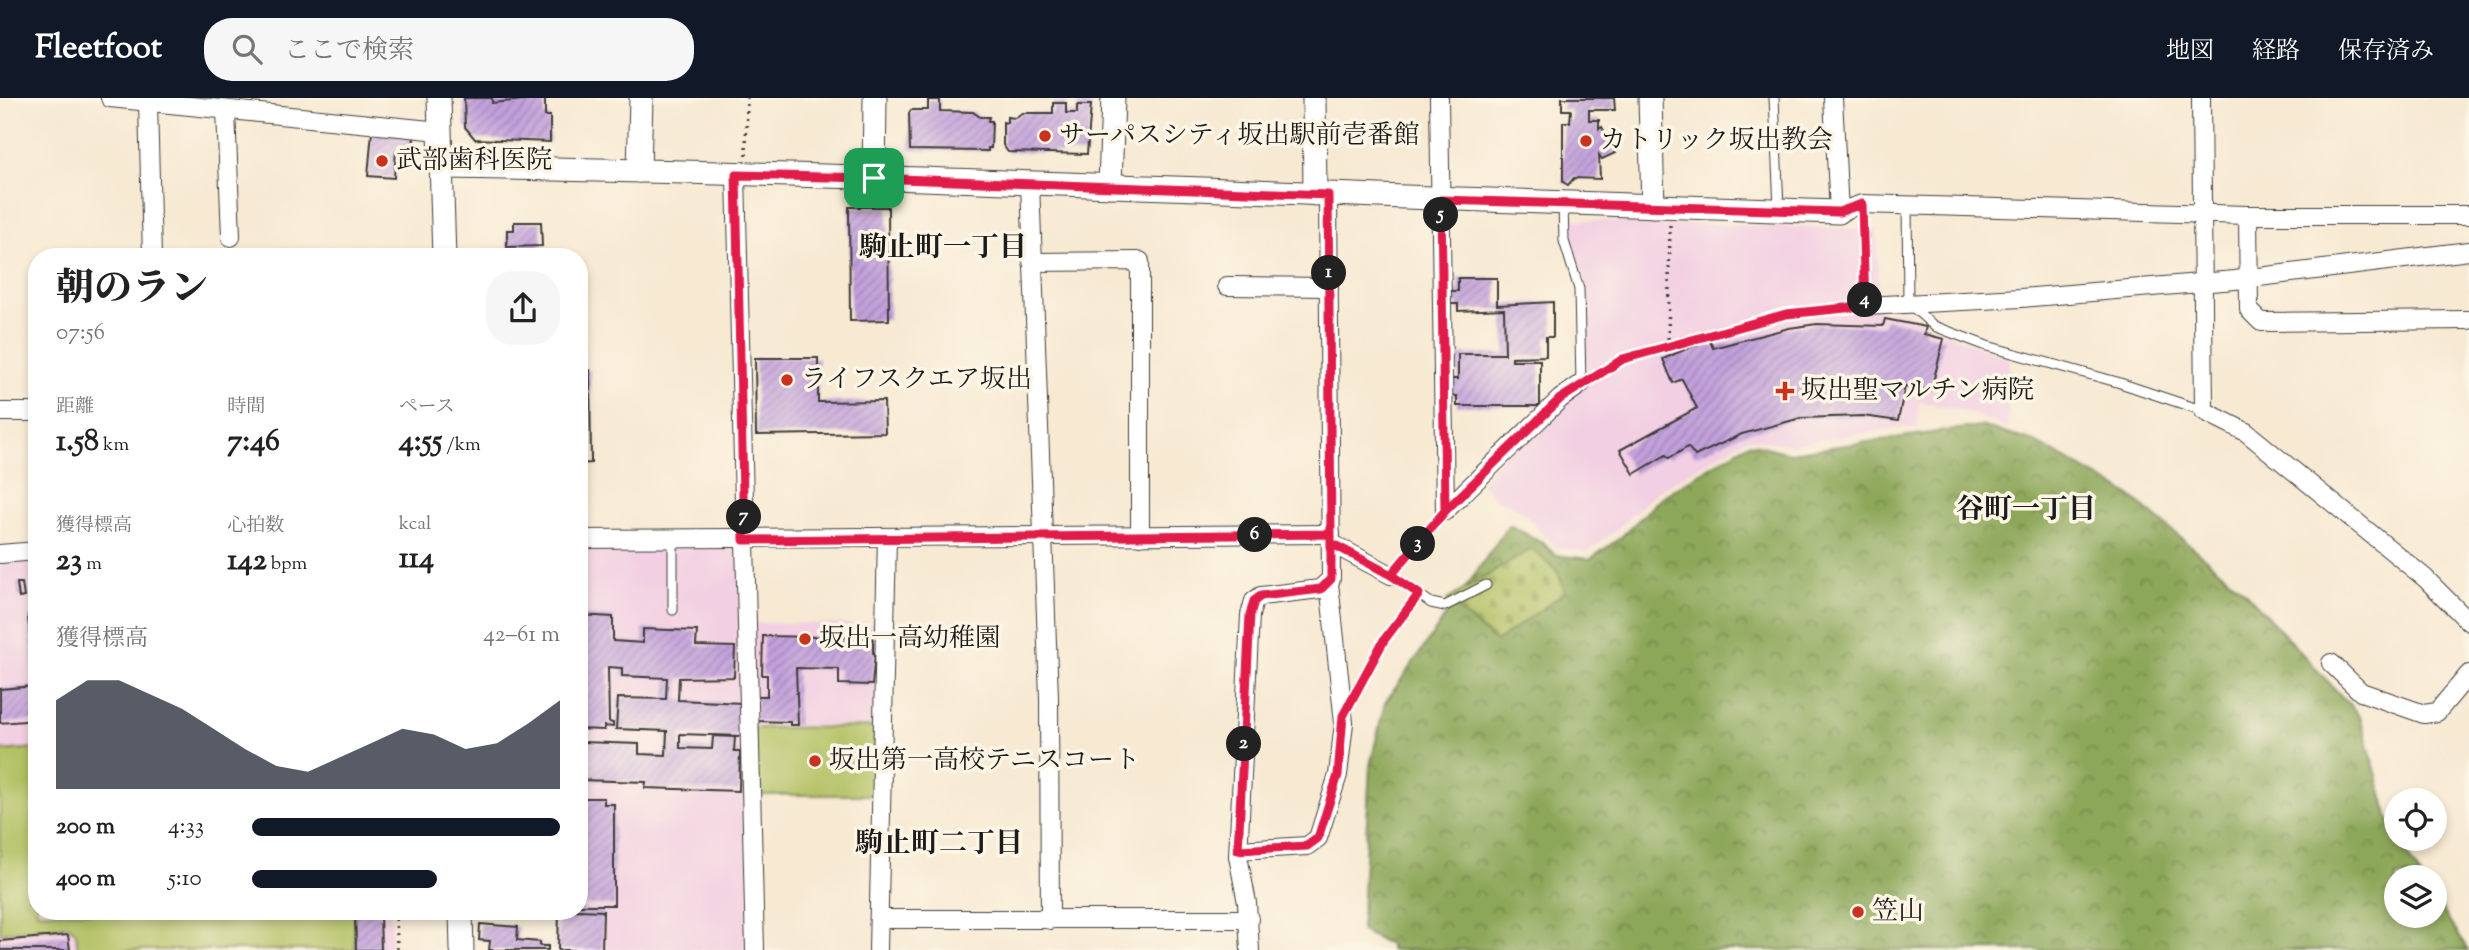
<!DOCTYPE html>
<html lang="ja">
<head>
<meta charset="utf-8">
<style>
	:root { --surface:#fff; --page:#f6f6f6; --text:#222; --muted:#767676; --accent:#111827 }
	body { margin:0; font-family:"Sorts Mill Goudy","Noto Serif JP",serif; background:var(--page); color:var(--text); height:100vh; display:flex; flex-direction:column; font-size:26px; white-space:nowrap }
	* { box-sizing:border-box; margin:0 }
	p { font-size:23px; color:var(--muted) }
	.icon { flex:none; width:38px; height:38px; fill:none; stroke:currentColor; stroke-width:2; stroke-linecap:round; stroke-linejoin:round }
	.map { position:relative; flex:1; overflow:hidden }
	.side { position:absolute; left:28px; top:150px; width:560px; height:672px; display:flex; flex-direction:column; background:var(--surface); border-radius:28px; box-shadow:0 4px 10px #0003 }
	.side>* { flex:none }
	.fabs { position:absolute; left:2384px; top:690px; display:grid; gap:14px }
	.fabs a { display:grid; place-items:center; width:63px; height:63px; border-radius:50%; background:var(--surface); box-shadow:0 4px 10px #0003; font-size:35px }
	.pin { position:absolute; display:grid; place-items:center; width:60px; height:60px; color:#fff; margin:-30px; border-radius:14px; box-shadow:0 4px 10px #0006 }
	.km { position:absolute; width:35px; height:35px; margin:-18px; border-radius:50%; background:#222; color:#fff; font-size:19px; line-height:35px; text-align:center }
	.round { display:grid; place-items:center; flex:none; width:74px; height:74px; border-radius:28px; background:var(--page) }
	.summary { display:flex; align-items:center; justify-content:space-between; height:119px; padding:0 28px }
	h1 { font-size:38px; font-weight:800; line-height:52px }
	.stats { display:grid; grid-template-columns:repeat(3,1fr); gap:10px; height:119px; padding:7px 28px }
	.stats div { display:grid; align-content:center }
	.stats b { font-size:30px; font-weight:800 }
	.stats small { font-size:19px; font-weight:400 }
	.stats p { font-size:19px }
	.chart { height:196px; padding:14px 28px }
	.chart p { display:flex; justify-content:space-between }
	.chart svg { width:100%; height:126px; margin-top:7px; fill:var(--accent); opacity:.7 }
	ul { padding:0 28px; list-style:none; font-size:23px }
	li { display:grid; grid-template-columns:112px 84px 1fr; align-items:center; height:52px }
	li i { height:18px; border-radius:9px; background:var(--accent) }
	header { display:flex; align-items:center; gap:42px; box-sizing:border-box; height:98px; padding:0 35px; background:var(--accent); color:#fff }
	header strong { font-size:33px }
	nav { display:flex; gap:38px; margin-inline-start:auto; font-size:24px }
	.search { width:490px; height:63px; background:var(--page); display:flex; align-items:center; gap:18px; box-sizing:border-box; padding:0 24px; border-radius:28px; color:var(--muted); font-size:26px }
	.map>svg:first-child { display:block }
	.built { fill:#f2cfe2 }
	.forest { fill:url(#forest-crowns); stroke:#54623b; stroke-width:2 }
	.cemetery { fill:url(#cemetery-stones); stroke:#676e40; stroke-width:2 }
	.pitch { fill:#b2c164; stroke:#676e40; stroke-width:2 }
	.building { fill:url(#building-hatch) }
	.lines { fill:none; stroke-linecap:round; stroke-linejoin:round }
	.service-casing { stroke:#3d3b37; stroke-width:11 }
	.minor-casing { stroke:#3d3b37; stroke-width:20 }
	.tertiary-casing { stroke:#3d3b37; stroke-width:25 }
	.path { stroke:#3d3b37; stroke-width:3.5; stroke-dasharray:2 5; stroke-linecap:butt }
	.service { stroke:#fff; stroke-width:9 }
	.minor { stroke:#fff; stroke-width:18 }
	.tertiary { stroke:#fff; stroke-width:23 }
	.route-casing { stroke:#fff; stroke-width:14 }
	.route { stroke:#e11d48; stroke-width:9 }
	.poi-dot { fill:#c8321e; stroke:#fcf5e5; stroke-width:2.5 }
	.labels { text-anchor:middle; dominant-baseline:central; stroke-width:7; stroke-linejoin:round; paint-order:stroke }
	.poi-label { font-size:26px; fill:#1c1c1c; stroke:#fcf5e5; text-anchor:start }
	.neighbourhood-label { font-size:28px; font-weight:bold; fill:#1c1c1c; stroke:#fcf5e5 }
</style>
</head>
<body>
<header>
<strong>Fleetfoot</strong>
<div class="search"><svg class="icon" aria-label="search" viewBox="0 0 24 24"><circle cx="10" cy="10" r="6"/><path d="M15 15l6 6"/></svg>ここで検索</div>
<nav><a>地図</a><a>経路</a><a>保存済み</a></nav>
</header>
<div class="map">
<svg width="2469" height="852" viewBox="0 0 2469 852">
	<defs>
		<pattern id="forest-crowns" width="20" height="18" patternUnits="userSpaceOnUse" patternTransform="scale(1.75)"><rect width="20" height="18" fill="#8da75a"/><path d="M2 6a3 3 0 1 1 6 0M12 15a3 3 0 1 1 6 0" fill="none" stroke="#72874a"/></pattern>
		<pattern id="cemetery-stones" width="16" height="16" patternUnits="userSpaceOnUse" patternTransform="scale(1.75)"><rect width="16" height="16" fill="#b2c164"/><path d="M2 7V4a2 2 0 0 1 4 0v3zM10 15v-3a2 2 0 0 1 4 0v3z" fill="#98a556"/></pattern>
		<pattern id="building-hatch" width="6" height="6" patternUnits="userSpaceOnUse" patternTransform="scale(1.75)"><rect width="6" height="6" fill="#c3a1dc"/><path d="M-1 1l2-2M0 6l6-6M5 7l2-2" fill="none" stroke="#9e82b2"/></pattern>
	</defs>
	<rect width="100%" height="100%" fill="#fcf5e5"/>
	<filter id="ink" filterUnits="userSpaceOnUse"><feTurbulence type="fractalNoise" baseFrequency=".0143" numOctaves="2"/><feDisplacementMap in="SourceGraphic" scale="14" xChannelSelector="R" yChannelSelector="G"/><feConvolveMatrix kernelMatrix="1 2 1 2 8 2 1 2 1" color-interpolation-filters="sRGB"/></filter>
	<filter id="wash" filterUnits="userSpaceOnUse"><feTurbulence type="fractalNoise" baseFrequency=".00686" numOctaves="4" result="noise"/><feDisplacementMap in="SourceGraphic" scale="28" xChannelSelector="R" yChannelSelector="G"/><feGaussianBlur stdDeviation="1.57" result="paint"/><feColorMatrix in="noise" values="0 0 0 0 0 0 0 0 0 0 0 0 0 0 0 0 0 1.4 0 .05"/><feComposite in="paint" operator="in"/></filter>
	<g filter="url(#wash)">
		<rect width="100%" height="100%" fill="#f7e9d2"/>
		<!-- built -->
		<g class="built">
			<polygon points="1570,122 1877,131 1879,214 1904,214 1935,231 2010,260 2007,331 1968,314 1919,304 1918,330 1896,330 1789,347 1748,340 1658,393 1615,433 1587,454 1556,449 1519,411 1496,402 1481,384 1572,282 1590,270 1586,266 1585,188 1570,144"/>
			<polygon points="579,446 733,446 740,467 753,852 553,852 553,814 579,814"/>
			<polygon points="37,462 37,814 391,814 392,852 0,852 0,465"/>
			<polygon points="752,525 876,526 877,627 754,628"/>
		</g>
		<!-- forest -->
		<polygon class="forest" points="1980,328 2035,344 2128,396 2242,491 2360,618 2393,735 2421,779 2396,779 2396,817 2434,817 2434,799 2468,852 1390,852 1390,847 1361,833 1370,668 1385,605 1509,427 1543,445 1555,457 1590,461 1620,440 1662,399 1749,345 1790,355"/>
		<!-- cemetery -->
		<polygon class="cemetery" points="1532,451 1558,474 1565,494 1496,544 1447,502"/>
		<!-- pitch -->
		<g class="pitch">
			<polygon points="875,629 875,697 754,697 754,630"/>
			<polygon points="37,650 37,814 354,814 355,852 78,852 76,834 69,828 0,835 0,653"/>
		</g>
		<g id="blocks">
			<!-- building -->
			<g class="building">
				<polygon points="464,0 492,0 492,5 545,0 545,18 550,18 550,44 475,41 465,29"/>
				<polygon points="1562,0 1614,0 1615,12 1589,12 1589,22 1599,22 1599,31 1602,29 1615,55 1602,61 1599,57 1600,81 1574,80 1568,87 1563,84 1563,24 1570,24 1571,12 1562,12"/>
				<polygon points="928,2 940,2 940,13 973,14 980,19 989,19 988,23 992,23 991,50 988,50 988,53 910,52 909,15 911,12 928,12"/>
				<polygon points="1053,5 1066,5 1066,15 1077,15 1077,7 1091,7 1087,56 1008,54 1003,47 1003,24 1007,25 1007,19 1015,20 1022,15 1053,15"/>
				<polygon points="372,33 414,37 413,54 396,52 394,80 368,78"/>
				<polygon points="849,109 888,109 889,222 850,223"/>
				<polygon points="514,124 541,124 542,148 507,149 507,132 514,132"/>
				<polygon points="1458,180 1497,180 1497,207 1553,204 1553,239 1546,239 1546,258 1512,259 1512,262 1540,262 1540,308 1457,308 1457,298 1452,298 1452,281 1458,281 1458,256 1505,256 1504,211 1458,213 1458,206 1450,206 1450,193 1458,193"/>
				<polygon points="1885,221 1926,229 1924,236 1944,241 1931,292 1905,288 1898,323 1863,318 1801,320 1742,336 1695,358 1688,349 1669,360 1666,357 1634,376 1620,352 1697,310 1682,281 1673,285 1663,261 1709,241 1713,250 1789,230 1817,226 1883,228"/>
				<polygon points="755,260 818,260 818,304 884,303 885,335 756,337"/>
				<polygon points="579,272 590,272 591,365 579,366"/>
				<polygon points="17,485 22,485 24,499 19,500"/>
				<polygon points="37,517 37,622 0,625 0,591 35,588 28,518"/>
				<polygon points="579,517 613,519 613,543 643,545 643,531 697,533 696,548 735,549 734,579 679,580 678,602 742,605 741,638 680,636 680,650 712,651 713,638 735,639 734,653 740,653 739,693 645,690 646,684 579,682 579,650 582,650 582,644 639,646 639,656 666,657 667,633 616,631 618,600 666,601 667,580 622,578 622,570 608,569 609,624 613,625 613,629 604,628 604,632 579,631"/>
				<polygon points="763,538 873,540 873,555 875,555 872,587 839,586 839,571 796,570 798,627 790,627 790,624 755,623 756,598 767,598 767,577 762,577"/>
				<polygon points="579,700 604,700 604,706 614,706 614,807 579,807"/>
				<polygon points="579,812 603,813 602,852 558,852 559,814"/>
				<polygon points="380,814 381,852 356,852 355,815"/>
				<polygon points="480,826 518,829 517,842 540,844 540,848 548,848 548,852 489,852 490,843 479,842"/>
				<polygon points="68,837 70,852 0,852 0,843"/>
			</g>
		</g>
	</g>
	<g filter="url(#ink)">
		<use href="#blocks" fill-opacity="0" stroke="#3d3b37" stroke-width="2"/>
		<g class="lines">
			<defs>
				<g id="service">
					<polyline points="1774,0 1779,110"/>
					<polyline points="1563,106 1564,143 1579,191 1581,286"/>
					<polyline points="1862,106 1865,208"/>
					<polyline points="1907,107 1908,205 1934,228 1987,248 2117,284 2204,313"/>
					<polyline points="1445,413 1391,477 1431,505 1445,508 1486,487"/>
					<polyline points="673,441 673,512"/>
					<polyline points="1345,613 1384,542 1419,496"/>
				</g>
				<g id="minor">
					<polyline points="110,0 440,33"/>
					<polyline points="1439,0 1445,413"/>
					<polyline points="1833,0 1839,114 1862,106 2248,117 2469,117"/>
					<polyline points="2201,0 2204,313 2246,334 2425,480 2469,524"/>
					<polyline points="148,5 152,159"/>
					<polyline points="226,12 231,139"/>
					<polyline points="736,77 755,852"/>
					<polyline points="1030,85 1049,599 1050,822"/>
					<polyline points="2248,117 2249,212 2261,224 2469,222"/>
					<polyline points="1032,164 1140,163 1140,438"/>
					<polyline points="1227,188 1329,189"/>
					<polyline points="1865,208 2021,200 2235,182 2469,153"/>
					<polyline points="0,314 37,314"/>
					<polyline points="1445,413 1560,301 1581,286"/>
					<polyline points="579,441 1331,436"/>
					<polyline points="1331,445 1391,477"/>
					<polyline points="0,456 37,453"/>
					<polyline points="2331,565 2361,594 2424,616 2437,614 2469,576"/>
					<polyline points="1239,752 1307,748 1318,740 1338,677 1344,625 1329,485"/>
					<path d="M879 821C1002 820 1125 820 1249 821"/>
					<polyline points="878,852 887,439"/>
					<polyline points="1250,852 1247,805 1238,758 1250,517 1254,503 1261,498 1320,491 1331,481 1328,97"/>
				</g>
				<g id="tertiary">
					<polyline points="439,0 444,159"/>
					<polyline points="1314,0 1315,96"/>
					<polyline points="1650,0 1653,108"/>
					<path d="M442 69C908 76 1373 100 1839 114"/>
					<polyline points="639,73 641,0"/>
					<polyline points="874,80 875,0"/>
					<polyline points="1110,88 1113,0"/>
					<polyline points="461,814 462,852"/>
				</g>
			</defs>
			<!-- service casing -->
			<use href="#service" class="service-casing"/>
			<!-- minor casing -->
			<use href="#minor" class="minor-casing"/>
			<!-- tertiary casing -->
			<use href="#tertiary" class="tertiary-casing"/>
			<!-- path -->
			<g class="path">
				<polyline points="746,57 747,0"/>
				<polyline points="1668,248 1670,126"/>
				<path d="M1595 277C1659 239 1774 215 1849 209"/>
				<polyline points="396,814 397,852"/>
			</g>
			<!-- service -->
			<use href="#service" class="service"/>
			<!-- minor -->
			<use href="#minor" class="minor"/>
			<!-- tertiary -->
			<use href="#tertiary" class="tertiary"/>
		</g>
	</g>
	<g class="lines" filter="url(#ink)">
		<defs>
			<polyline id="route" points="874,80 1328,97 1331,436 1331,481 1321,491 1261,498 1254,503 1250,517 1238,752 1307,748 1318,740 1338,677 1343,618 1384,542 1419,496 1391,477 1445,413 1560,301 1623,261 1786,216 1865,208 1862,106 1839,114 1441,102 1445,413 1391,477 1331,445 1331,436 744,442 736,77 874,80"/>
		</defs>
		<!-- route casing -->
		<use href="#route" class="route-casing"/>
		<!-- route -->
		<use href="#route" class="route"/>
	</g>
	<!-- markers -->
	<g class="poi-dot">
		<circle cx="1045" cy="38" r="7"/>
		<circle cx="1586" cy="43" r="7"/>
		<circle cx="382" cy="63" r="7"/>
		<circle cx="787" cy="282" r="7"/>
		<path d="M1781.5 282.5h7v7h7v7h-7v7h-7v-7h-7v-7h7z"/>
		<circle cx="805" cy="541" r="7"/>
		<circle cx="815" cy="663" r="7"/>
		<circle cx="1858" cy="814" r="7"/>
	</g>
	<g class="labels">
		<!-- poi labels -->
		<g class="poi-label">
			<text x="1059" y="38">サーパスシティ坂出駅前壱番館</text>
			<text x="1600" y="43">カトリック坂出教会</text>
			<text x="396" y="63">武部歯科医院</text>
			<text x="801" y="282">ライフスクエア坂出</text>
			<text x="1801" y="293">坂出聖マルチン病院</text>
			<text x="819" y="541">坂出一高幼稚園</text>
			<text x="829" y="663">坂出第一高校テニスコート</text>
			<text x="1872" y="814">笠山</text>
		</g>
		<!-- neighbourhood labels -->
		<g class="neighbourhood-label">
			<text x="943" y="151">駒止町一丁目</text>
			<text x="2026" y="413">谷町一丁目</text>
			<text x="939" y="747">駒止町二丁目</text>
		</g>
	</g>
</svg>
<div class="fabs">
<a><svg class="icon" aria-label="locate" viewBox="0 0 24 24"><circle cx="12" cy="12" r="6"/><path d="M12 2v4M12 18v4M2 12h4M18 12h4"/></svg></a>
<a><svg class="icon" aria-label="layers" viewBox="0 0 24 24"><path d="M12 4l9 5-9 5-9-5zM3 14l9 5 9-5"/></svg></a>
</div>
<div class="pin" style="left:874px;top:80px;background:#1e9e55"><svg class="icon" aria-label="arrive" viewBox="0 0 24 24"><path d="M6 21V4h12l-3 4 3 4H6"/></svg></div>
<b class="km" style="left:1329px;top:175px">1</b>
<b class="km" style="left:1244px;top:646px">2</b>
<b class="km" style="left:1418px;top:446px">3</b>
<b class="km" style="left:1865px;top:202px">4</b>
<b class="km" style="left:1441px;top:117px">5</b>
<b class="km" style="left:1255px;top:437px">6</b>
<b class="km" style="left:744px;top:419px">7</b>
<section class="side">
<div class="summary"><div><h1>朝のラン</h1><p>07:56</p></div><a class="round"><svg class="icon" aria-label="share" viewBox="0 0 24 24"><path d="M12 15V3M7 8l5-5 5 5M5 13v7h14v-7"/></svg></a></div>
<div class="stats">
<div><p>距離</p><b>1.58<small> km</small></b></div>
<div><p>時間</p><b>7:46</b></div>
<div><p>ペース</p><b>4:55<small> /km</small></b></div>
</div>
<div class="stats">
<div><p>獲得標高</p><b>23<small> m</small></b></div>
<div><p>心拍数</p><b>142<small> bpm</small></b></div>
<div><p>kcal</p><b>114</b></div>
</div>
<div class="chart"><p><span>獲得標高</span>42–61 m</p>
<svg viewBox="0 0 160 44" preserveAspectRatio="none"><path d="M0 44V13L10 6L20 6L30 11L40 16L50 23L60 30L70 36L80 38L90 33L100 28L110 23L120 25L130 30L140 28L150 21L160 13V44z"/></svg>
</div>
<ul>
<li><b>200 m</b>4:33<i style="width:100%"></i></li>
<li><b>400 m</b>5:10<i style="width:60%"></i></li>
</ul>
</section>
</div>
</body>
</html>
